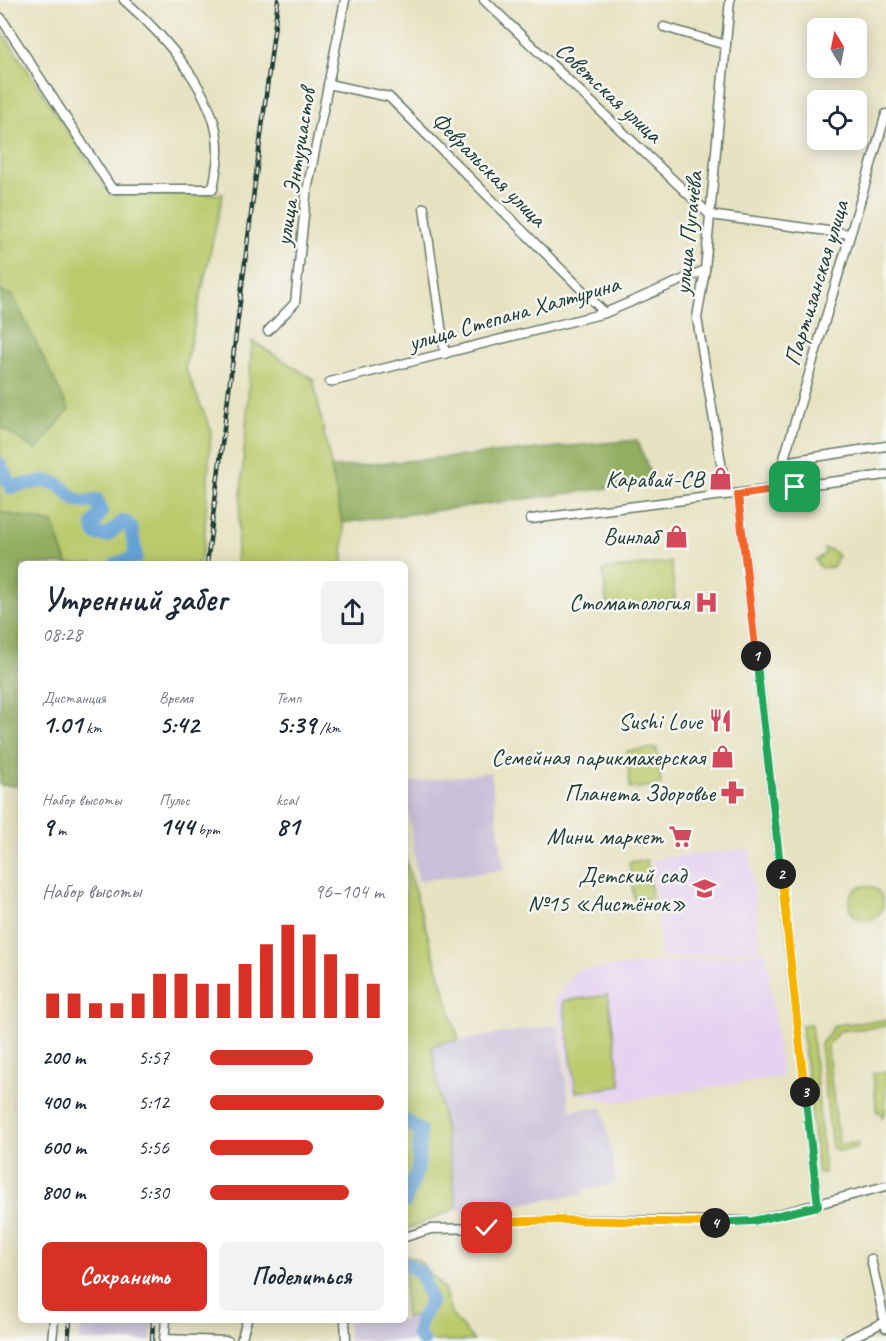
<!DOCTYPE html>
<html lang="ru">
<head>
<meta charset="utf-8">
<style>
	:root { --surface:#fff; --page:#f2f2f3; --text:#1f2937; --muted:#747a83; --accent:#d93025 }
	body { margin:0; font-family:Caveat,sans-serif; background:var(--page); color:var(--text); height:100vh; display:flex; flex-direction:column; font-size:22px; white-space:nowrap }
	* { box-sizing:border-box; margin:0 }
	p { font-size:20px; color:var(--muted) }
	.icon { flex:none; width:33px; height:33px; fill:none; stroke:currentColor; stroke-width:2; stroke-linecap:round; stroke-linejoin:round }
	.map { position:relative; flex:1; overflow:hidden }
	.drawer { position:absolute; left:18px; top:561px; width:390px; height:762px; display:flex; flex-direction:column; background:var(--surface); border-radius:9px; box-shadow:0 3px 15px #0003 }
	.drawer>* { flex:none }
	.needle { width:39px; rotate:350deg }
	.controls { position:absolute; left:807px; top:18px; display:grid; gap:12px }
	.controls a { display:grid; place-items:center; width:60px; height:60px; border-radius:9px; background:var(--surface); box-shadow:0 3px 15px #0003; font-size:30px }
	.pin { position:absolute; display:grid; place-items:center; width:51px; height:51px; color:#fff; margin:-26px; border-radius:12px; box-shadow:0 3px 9px #0006 }
	.km { position:absolute; width:30px; height:30px; margin:-15px; border-radius:50%; background:#222; color:#fff; font-size:16px; line-height:30px; text-align:center }
	.round { display:grid; place-items:center; flex:none; width:63px; height:63px; border-radius:9px; background:var(--page) }
	.overview { display:flex; align-items:center; justify-content:space-between; height:102px; padding:0 24px }
	h1 { font-size:33px; font-weight:800; line-height:45px }
	.metrics { display:grid; grid-template-columns:repeat(3,1fr); gap:9px; height:102px; padding:6px 24px }
	.metrics div { display:grid; align-content:center }
	.metrics b { font-size:26px; font-weight:800 }
	.metrics small { font-size:16px; font-weight:400 }
	.metrics p { font-size:16px }
	.chart { height:168px; padding:12px 24px }
	.chart p { display:flex; justify-content:space-between }
	.chart svg { width:100%; height:108px; margin-top:6px; stroke:var(--accent); stroke-width:6 }
	.button { display:flex; gap:12px; margin-top:auto; padding:12px 24px }
	.button a { flex:1; height:69px; border-radius:9px; background:var(--accent); color:#fff; font-size:24px; font-weight:800; line-height:69px; text-align:center }
	.button a+a { background:var(--page); color:var(--text) }
	ul { padding:0 24px; list-style:none; font-size:20px }
	li { display:grid; grid-template-columns:96px 72px 1fr; align-items:center; height:45px }
	li i { height:15px; border-radius:8px; background:var(--accent) }
	.map>svg:first-child { display:block }
	.built { fill:#e6d2f0 }
	.industrial { fill:#c8bfd8 }
	.green { fill:#baca6c; stroke:#6c8450; stroke-width:1.5 }
	.forest { fill:#93ae60; stroke:#59764a; stroke-width:1.5 }
	.lines { fill:none; stroke-linecap:round; stroke-linejoin:round }
	.river { stroke:#65a2d6; stroke-width:14 }
	.street-casing { stroke:#657765; stroke-width:11 }
	.street { stroke:#fff; stroke-width:8 }
	.rail-casing { stroke:#1f3d34; stroke-width:4.5 }
	.rail { stroke:#f6f6f2; stroke-width:2; stroke-dasharray:7; stroke-linecap:butt }
	.split-1-casing { stroke:#fff; stroke-width:12 }
	.split-2-casing { stroke:#fff; stroke-width:12 }
	.split-3-casing { stroke:#fff; stroke-width:12 }
	.split-4-casing { stroke:#fff; stroke-width:12 }
	.split-5-casing { stroke:#fff; stroke-width:12 }
	.split-1 { stroke:#f0652b; stroke-width:8 }
	.split-2 { stroke:#22a559; stroke-width:8 }
	.split-3 { stroke:#f5b400; stroke-width:8 }
	.split-4 { stroke:#22a559; stroke-width:8 }
	.split-5 { stroke:#f5b400; stroke-width:8 }
	.labels { text-anchor:middle; dominant-baseline:central; stroke-width:5; stroke-linejoin:round; paint-order:stroke }
	.street-label { font-size:24px; fill:#1f3d34; stroke:#f6f6f2 }
	.poi-label { font-size:24px; fill:#1f3d34; stroke:#f6f6f2; text-anchor:end }
</style>
</head>
<body>
<div class="map">
<svg width="886" height="1341" viewBox="0 0 886 1341">
	<rect width="100%" height="100%" fill="#f6f6f2"/>
	<filter id="ink" filterUnits="userSpaceOnUse"><feTurbulence type="fractalNoise" baseFrequency=".0167" numOctaves="2"/><feDisplacementMap in="SourceGraphic" scale="12" xChannelSelector="R" yChannelSelector="G"/><feConvolveMatrix kernelMatrix="1 2 1 2 8 2 1 2 1" color-interpolation-filters="sRGB"/></filter>
	<filter id="wash" filterUnits="userSpaceOnUse"><feTurbulence type="fractalNoise" baseFrequency=".008" numOctaves="4" result="noise"/><feDisplacementMap in="SourceGraphic" scale="24" xChannelSelector="R" yChannelSelector="G"/><feGaussianBlur stdDeviation="1.35" result="paint"/><feColorMatrix in="noise" values="0 0 0 0 0 0 0 0 0 0 0 0 0 0 0 0 0 1.4 0 .05"/><feComposite in="paint" operator="in"/></filter>
	<g filter="url(#wash)">
		<rect width="100%" height="100%" fill="#e7e2c1"/>
		<!-- built -->
		<g class="built">
			<polygon points="750,849 760,949 662,959 652,859"/>
			<polygon points="766,951 782,1077 617,1102 571,1092 555,999 576,970 685,961"/>
		</g>
		<!-- industrial -->
		<g class="industrial">
			<polygon points="491,772 504,870 418,881 405,783"/>
			<polygon points="558,1025 570,1110 603,1108 617,1184 583,1190 584,1194 465,1213 457,1208 432,1048 436,1044"/>
			<polygon points="416,1315 419,1341 349,1341 348,1320 405,1320 405,1317"/>
			<polygon points="82,1320 153,1320 151,1341 80,1341"/>
		</g>
		<!-- green -->
		<g class="green">
			<polygon points="0,29 111,195 223,194 185,367 211,430 204,544 199,564 67,564 53,523 0,512 0,426 36,450 13,296 0,291"/>
			<polygon points="252,341 313,379 344,529 343,564 236,564"/>
			<polygon points="824,549 832,550 838,556 833,567 821,568 815,560 825,554"/>
			<polygon points="671,562 675,600 607,608 603,570"/>
			<polygon points="657,748 661,785 630,789 627,751"/>
			<polygon points="405,858 459,1040 436,1044 432,1048 457,1208 405,1230"/>
			<polygon points="647,860 652,898 634,900 629,862"/>
			<circle cx="866" cy="903" r="17"/>
			<polygon points="608,995 621,1086 576,1092 563,1001"/>
			<polygon points="886,1020 886,1026 839,1031 827,1046 839,1145 857,1143 858,1148 837,1151 832,1147 820,1045 835,1025"/>
			<polygon points="811,1024 825,1173 818,1173 802,1025"/>
			<polygon points="886,1072 886,1111 882,1117 881,1112 877,1112 873,1073"/>
			<polygon points="405,1255 418,1259 444,1289 452,1315 474,1341 419,1341 416,1316 405,1317"/>
		</g>
		<!-- forest -->
		<g class="forest">
			<polygon points="0,291 13,296 69,410 36,450 0,426"/>
			<polygon points="637,440 654,482 342,523 331,468"/>
			<polygon points="0,512 53,523 67,564 21,564 21,786 0,785"/>
		</g>
		<g class="lines">
			<!-- river -->
			<g class="river">
				<path d="M0 465 11 487C22 485 39 480 50 482 71 485 67 509 97 500L101 512 93 525 96 534 106 536 124 521 131 527 136 557 116 564"/>
				<polyline points="405,1120 420,1131 418,1168 405,1202"/>
				<polyline points="405,1263 421,1273 431,1301 420,1321 418,1335 423,1341"/>
			</g>
		</g>
	</g>
	<g filter="url(#ink)">
		<g class="lines">
			<defs>
				<g id="street">
					<polyline points="484,0 710,215 850,234"/>
					<path d="M1 18 112 189H213C215 177 218 164 218 152 220 97 163 34 124 0"/>
					<polyline points="664,27 726,45"/>
					<polyline points="328,84 389,97 605,313"/>
					<polyline points="886,114 783,462 886,446"/>
					<polyline points="424,208 445,354"/>
					<polyline points="268,331 295,303 306,196 345,0"/>
					<polyline points="330,382 605,313 705,270"/>
					<polyline points="722,469 697,318 705,270 730,0"/>
					<polyline points="738,495 818,1206"/>
					<polyline points="531,519 886,475"/>
					<polyline points="405,1237 431,1229 487,1228 499,1222 558,1220 753,1221 886,1186"/>
					<polyline points="871,1259 886,1328"/>
					<polyline points="345,1320 346,1341"/>
					<polyline points="164,1339 228,1341"/>
					<polyline points="52,1341 54,1320"/>
					<polyline points="164,1341 166,1320"/>
					<polyline points="241,1341 247,1320"/>
					<polyline points="845,1341 886,1321"/>
				</g>
			</defs>
			<!-- street casing -->
			<use href="#street" class="street-casing"/>
			<!-- street -->
			<use href="#street" class="street"/>
			<defs>
				<g id="rail">
					<polyline points="207,564 278,0"/>
					<polyline points="68,1341 70,1320"/>
					<polyline points="152,1341 153,1320"/>
				</g>
			</defs>
			<!-- rail casing -->
			<use href="#rail" class="rail-casing"/>
			<!-- rail -->
			<use href="#rail" class="rail"/>
		</g>
	</g>
	<g class="lines" filter="url(#ink)">
		<defs>
			<polyline id="split-1" points="756,656 738,495 795,487"/>
			<polyline id="split-2" points="756,656 781,874"/>
			<polyline id="split-3" points="781,874 805,1092"/>
			<polyline id="split-4" points="715,1223 753,1221 818,1206 805,1092"/>
			<polyline id="split-5" points="487,1228 499,1222 558,1220 715,1223"/>
		</defs>
		<!-- split-1 casing -->
		<use href="#split-1" class="split-1-casing"/>
		<!-- split-2 casing -->
		<use href="#split-2" class="split-2-casing"/>
		<!-- split-3 casing -->
		<use href="#split-3" class="split-3-casing"/>
		<!-- split-4 casing -->
		<use href="#split-4" class="split-4-casing"/>
		<!-- split-5 casing -->
		<use href="#split-5" class="split-5-casing"/>
		<!-- split-1 -->
		<use href="#split-1" class="split-1"/>
		<!-- split-2 -->
		<use href="#split-2" class="split-2"/>
		<!-- split-3 -->
		<use href="#split-3" class="split-3"/>
		<!-- split-4 -->
		<use href="#split-4" class="split-4"/>
		<!-- split-5 -->
		<use href="#split-5" class="split-5"/>
	</g>
	<!-- icons -->
	<defs>
		<symbol id="shop-bare" viewBox="-9 -9 18 18"><path d="M-5-2.5h2.3a2.7 3.5 0 0 1 5.4 0H5L5.5 6h-11ZM-1.5-2.5h3a1.5 2.3 0 0 0-3 0Z" fill="#d1495b" stroke="#f6f6f2" stroke-width="2.5" paint-order="stroke"/></symbol>
		<symbol id="hospital-bare" viewBox="-9 -9 18 18"><path d="M-5-5h3v3.5h4V-5h3V5h-3V1.5h-4V5h-3Z" fill="#d1495b" stroke="#f6f6f2" stroke-width="2.5" paint-order="stroke"/></symbol>
		<symbol id="restaurant-bare" viewBox="-9 -9 18 18"><path d="M-5-6h1v4h1v-4h1v4h1v-4h1v5L-1.5 .5V6h-2V.5L-5-1ZM5-6V6H3V1.5H1.5Q1.5-4 5-6Z" fill="#d1495b" stroke="#f6f6f2" stroke-width="2.5" paint-order="stroke"/></symbol>
		<symbol id="pharmacy-bare" viewBox="-9 -9 18 18"><path d="M-2-6h4v4h4v4h-4v4h-4v-4h-4v-4h4Z" fill="#d1495b" stroke="#f6f6f2" stroke-width="2.5" paint-order="stroke"/></symbol>
		<symbol id="supermarket-bare" viewBox="-9 -9 18 18"><path d="M-6-5.5h2.5l.6 2H6L4.5 2H-2.5L-4.4-4H-6ZM-1.5 3.2a1.3 1.3 0 1 0 .1 0ZM3 3.2a1.3 1.3 0 1 0 .1 0Z" fill="#d1495b" stroke="#f6f6f2" stroke-width="2.5" paint-order="stroke"/></symbol>
		<symbol id="school-bare" viewBox="-9 -9 18 18"><path d="M0-5L7-2L0 1L-7-2ZM-4 1L0 2.5L4 1V4Q0 6-4 4Z" fill="#d1495b" stroke="#f6f6f2" stroke-width="2.5" paint-order="stroke"/></symbol>
	</defs>
	<g fill-rule="evenodd">
		<use href="#shop-bare" x="704" y="462" width="33" height="33"/>
		<use href="#shop-bare" x="660" y="520" width="33" height="33"/>
		<use href="#hospital-bare" x="690" y="586" width="33" height="33"/>
		<use href="#restaurant-bare" x="704" y="704" width="33" height="33"/>
		<use href="#shop-bare" x="706" y="740" width="33" height="33"/>
		<use href="#pharmacy-bare" x="716" y="776" width="33" height="33"/>
		<use href="#supermarket-bare" x="664" y="820" width="33" height="33"/>
		<use href="#school-bare" x="688" y="872" width="33" height="33"/>
	</g>
	<g class="labels">
		<!-- street labels -->
		<g class="street-label">
			<text transform="translate(609 92) rotate(43)">Советская улица</text>
			<text transform="translate(295 167) rotate(-81)">улица Энтузиастов</text>
			<text transform="translate(489 169) rotate(45)">Февральская улица</text>
			<text transform="translate(688 233) rotate(-84)">улица Пугачёва</text>
			<text transform="translate(816 283) rotate(-73)">Партизанская улица</text>
			<text transform="translate(514 313) rotate(-16)">улица Степана Халтурина</text>
		</g>
		<!-- poi labels -->
		<g class="poi-label">
			<text x="703" y="479">Каравай-СВ</text>
			<text x="658" y="536">Винлаб</text>
			<text x="689" y="602">Стоматология</text>
			<text x="702" y="721">Sushi Love</text>
			<text x="705" y="757">Семейная парикмахерская</text>
			<text x="715" y="793">Планета Здоровье</text>
			<text x="663" y="836">Мини маркет</text>
			<text x="686" y="875">Детский сад<tspan x="686" dy="28">№15 «Аистёнок»</tspan></text>
		</g>
	</g>
</svg>
<div class="controls">
<a><svg class="needle" viewBox="-14 -14 28 28"><path d="M0-13l5 13h-10z" fill="#e53935"/><path d="M0 13l5-13h-10z" fill="#747a83"/></svg></a>
<a><svg class="icon" aria-label="locate" viewBox="0 0 24 24"><circle cx="12" cy="12" r="6"/><path d="M12 2v4M12 18v4M2 12h4M18 12h4"/></svg></a>
</div>
<div class="pin" style="left:795px;top:487px;background:#1e9e55"><svg class="icon" aria-label="arrive" viewBox="0 0 24 24"><path d="M6 21V4h12l-3 4 3 4H6"/></svg></div>
<div class="pin" style="left:487px;top:1228px;background:#d93025"><svg class="icon" aria-label="check" viewBox="0 0 24 24"><path d="M5 12l5 5 9-10"/></svg></div>
<b class="km" style="left:756px;top:656px">1</b>
<b class="km" style="left:781px;top:874px">2</b>
<b class="km" style="left:805px;top:1092px">3</b>
<b class="km" style="left:715px;top:1223px">4</b>
<section class="drawer">
<div class="overview"><div><h1>Утренний забег</h1><p>08:28</p></div><a class="round"><svg class="icon" aria-label="share" viewBox="0 0 24 24"><path d="M12 15V3M7 8l5-5 5 5M5 13v7h14v-7"/></svg></a></div>
<div class="metrics">
<div><p>Дистанция</p><b>1.01<small> km</small></b></div>
<div><p>Время</p><b>5:42</b></div>
<div><p>Темп</p><b>5:39<small> /km</small></b></div>
</div>
<div class="metrics">
<div><p>Набор высоты</p><b>9<small> m</small></b></div>
<div><p>Пульс</p><b>144<small> bpm</small></b></div>
<div><p>kcal</p><b>81</b></div>
</div>
<div class="chart"><p><span>Набор высоты</span>96–104 m</p>
<svg viewBox="0 0 160 44" preserveAspectRatio="none"><path d="M5 44V34M15 44V34M25 44V38M35 44V38M45 44V34M55 44V26M65 44V26M75 44V30M85 44V30M95 44V22M105 44V14M115 44V6M125 44V10M135 44V18M145 44V26M155 44V30"/></svg>
</div>
<ul>
<li><b>200 m</b>5:57<i style="width:59%"></i></li>
<li><b>400 m</b>5:12<i style="width:100%"></i></li>
<li><b>600 m</b>5:56<i style="width:59%"></i></li>
<li><b>800 m</b>5:30<i style="width:80%"></i></li>
</ul>
<div class="button"><a>Сохранить</a><a>Поделиться</a></div>
</section>
</div>
</body>
</html>
